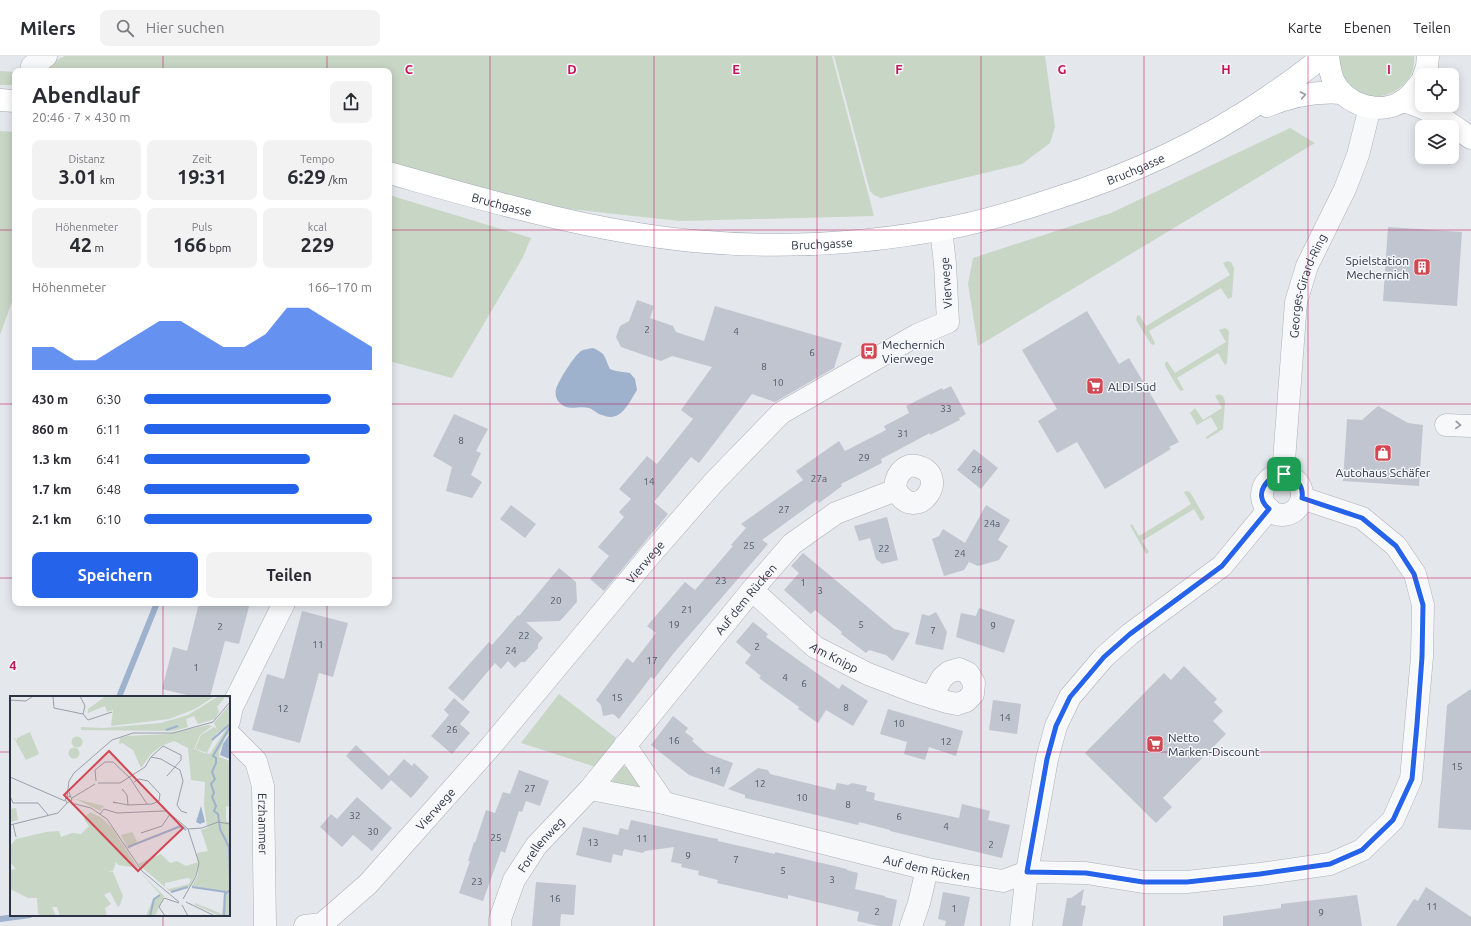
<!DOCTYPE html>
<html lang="de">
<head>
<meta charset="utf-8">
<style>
	:root { --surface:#fff; --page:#f2f2f3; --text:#2b2b33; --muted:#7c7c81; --line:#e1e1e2; --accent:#2563eb }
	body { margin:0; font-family:Ubuntu,sans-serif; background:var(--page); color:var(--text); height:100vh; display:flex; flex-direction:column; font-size:15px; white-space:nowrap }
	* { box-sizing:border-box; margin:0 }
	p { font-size:13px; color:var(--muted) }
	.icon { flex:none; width:22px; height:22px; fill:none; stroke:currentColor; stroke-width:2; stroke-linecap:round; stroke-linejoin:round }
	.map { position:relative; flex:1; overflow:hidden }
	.panel { position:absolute; left:12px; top:12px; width:380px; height:538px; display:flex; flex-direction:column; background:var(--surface); border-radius:8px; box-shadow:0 2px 10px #0003 }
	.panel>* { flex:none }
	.controls { position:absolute; left:1415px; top:12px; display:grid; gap:8px }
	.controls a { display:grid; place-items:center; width:44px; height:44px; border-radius:8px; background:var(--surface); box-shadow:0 2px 10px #0003; font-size:20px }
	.pin { position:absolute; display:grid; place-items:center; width:34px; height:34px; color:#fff; margin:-17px; border-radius:8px; box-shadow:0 2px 6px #0006 }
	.round { display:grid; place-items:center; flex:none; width:42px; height:42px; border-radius:8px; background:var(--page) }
	.overview { display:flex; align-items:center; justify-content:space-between; height:68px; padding:0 20px }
	h1 { font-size:22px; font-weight:700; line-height:30px }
	.figures { display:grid; grid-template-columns:repeat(3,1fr); gap:6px; height:68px; padding:4px 20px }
	.figures div { display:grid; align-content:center; border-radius:8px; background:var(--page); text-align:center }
	.figures b { font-size:20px; font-weight:700 }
	.figures small { font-size:11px; font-weight:400 }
	.figures p { font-size:11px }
	.chart { height:112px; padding:8px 20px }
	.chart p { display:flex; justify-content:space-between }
	.chart svg { width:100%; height:72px; margin-top:4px; fill:var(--accent); opacity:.7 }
	.cta { display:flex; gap:8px; margin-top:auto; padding:8px 20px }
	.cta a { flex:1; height:46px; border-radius:8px; background:var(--accent); color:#fff; font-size:16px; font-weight:700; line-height:46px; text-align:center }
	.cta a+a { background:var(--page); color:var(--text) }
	ul { padding:0 20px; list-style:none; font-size:13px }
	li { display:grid; grid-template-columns:64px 48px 1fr; align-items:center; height:30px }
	li i { height:10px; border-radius:5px; background:var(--accent) }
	header { display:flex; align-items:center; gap:24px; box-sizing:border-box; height:56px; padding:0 20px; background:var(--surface); border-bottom:1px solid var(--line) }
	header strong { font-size:19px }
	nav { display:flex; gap:22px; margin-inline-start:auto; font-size:14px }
	.search { width:280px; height:36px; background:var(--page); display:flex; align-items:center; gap:10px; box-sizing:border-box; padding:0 14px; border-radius:8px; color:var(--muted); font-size:15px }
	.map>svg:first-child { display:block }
	.green { fill:#c8d6c5 }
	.water { fill:#9eb2cd }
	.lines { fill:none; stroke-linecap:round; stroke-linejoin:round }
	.stream { stroke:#9eb2cd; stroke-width:6 }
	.building { fill:#c1c5cf }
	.minor-casing { stroke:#acb1ba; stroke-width:23 }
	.major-casing { stroke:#a3aab8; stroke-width:23 }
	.minor { stroke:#f7f8fa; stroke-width:22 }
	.major { stroke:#fff; stroke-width:22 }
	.oneway { stroke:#9599a2 }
	.oneway2 { stroke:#9196a0 }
	.route-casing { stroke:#fff; stroke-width:8 }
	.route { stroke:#2563eb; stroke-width:5 }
	.grid { fill:none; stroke:#c2185b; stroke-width:1; stroke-opacity:0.55 }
	.labels { text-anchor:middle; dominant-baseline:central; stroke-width:3; stroke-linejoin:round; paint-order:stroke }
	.number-label { font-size:10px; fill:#505868 }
	.street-label { font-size:12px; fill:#2b3345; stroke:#f4f6f9 }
	.poi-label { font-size:12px; fill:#2b3345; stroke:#f4f6f9; text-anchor:start }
	.inset-river { fill:none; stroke:#9eb2cd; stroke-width:2 }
	.inset-road { fill:none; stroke:#9a9fa9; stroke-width:1 }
	.view { fill:#d34753; fill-opacity:0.15; stroke:#d34753; stroke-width:2 }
	.inset-edge { fill:none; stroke:#2b3345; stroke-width:2 }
	.grid-label { font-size:13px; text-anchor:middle; font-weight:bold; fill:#c2185b; stroke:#f4f6f9; stroke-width:3; stroke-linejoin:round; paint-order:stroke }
</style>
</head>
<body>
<header>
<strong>Milers</strong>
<div class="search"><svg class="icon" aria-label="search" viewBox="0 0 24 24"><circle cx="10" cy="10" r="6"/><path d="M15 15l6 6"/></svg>Hier suchen</div>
<nav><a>Karte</a><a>Ebenen</a><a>Teilen</a></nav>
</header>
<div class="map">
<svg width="1471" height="870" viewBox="0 0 1471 870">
	<rect width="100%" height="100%" fill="#e4e7ec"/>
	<!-- green -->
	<g class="green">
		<polygon points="65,0 832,0 874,160 680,165 542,150 389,107 389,15 47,15 50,7"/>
		<polygon points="834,0 1045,0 1055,71 1050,87 1022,108 881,142 874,139 870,135"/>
		<path d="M1338 0H1414C1417 32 1378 52 1353 33 1348 29 1343 24 1341 19 1339 13 1339 6 1338 0Z"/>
		<polygon points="0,15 14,16 12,29 0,29"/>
		<polygon points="1290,72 1315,87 978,290 968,228 973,202 1111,157"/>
		<polygon points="0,75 15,76 15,237 0,279"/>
		<polygon points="389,139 531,182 523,201 452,322 389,305"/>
		<polygon points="1227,205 1231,206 1234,212 1232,241 1228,243 1221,232 1149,275 1155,287 1154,289 1151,288 1136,264 1137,260 1139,259 1146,270 1230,219 1223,207"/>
		<polygon points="1225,272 1228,274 1229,276 1227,307 1225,309 1218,297 1177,322 1184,334 1180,335 1165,310 1165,307 1167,305 1175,317 1226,286 1219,274"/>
		<polygon points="1219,338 1223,340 1225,345 1223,373 1207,383 1206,381 1218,373 1211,361 1197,369 1190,357 1195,352 1203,364 1222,352 1215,340"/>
		<polygon points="1187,435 1190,436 1205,462 1201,465 1194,453 1142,485 1149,496 1146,498 1130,469 1132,468 1139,480 1185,452 1191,448 1184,436"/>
		<polygon points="559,638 620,685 599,712 521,687"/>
		<polygon points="623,710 628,712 643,732 616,729 612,725"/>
	</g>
	<!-- water -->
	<path class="water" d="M593 292C607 298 604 301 610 313L616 315 630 317 635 323 637 334C628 348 621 367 602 359 597 358 593 353 589 352 578 349 569 356 560 347 556 344 555 338 556 333 559 324 574 300 581 295 584 293 589 293 593 292Z"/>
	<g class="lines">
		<!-- stream -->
		<g class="stream">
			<polyline points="119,641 157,547"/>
			<polyline points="0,863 30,859"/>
		</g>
	</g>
	<!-- building -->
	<g class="building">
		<polygon points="1388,171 1462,176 1457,250 1383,245"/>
		<polygon points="637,244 654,250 650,262 673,270 676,276 704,285 715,250 842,287 834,312 775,346 752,338 699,407 691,401 654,446 668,458 604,535 590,523 609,500 598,491 624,461 619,456 631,443 619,433 647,400 657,408 693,363 681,354 712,311 672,300 661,305 621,291 616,281 620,270 629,265"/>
		<polygon points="1087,255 1119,308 1129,302 1179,386 1169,391 1171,393 1105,433 1077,386 1057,397 1038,365 1057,353 1022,294"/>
		<polygon points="951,330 966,358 959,362 960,364 930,379 930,377 881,403 882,407 841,428 842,430 819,447 817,444 762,484 768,488 673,598 654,623 651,621 619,663 613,658 603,660 601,649 596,644 627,602 633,607 656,577 647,570 685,526 695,534 733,490 731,489 746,472 741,468 803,424 796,415 839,385 845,395 886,374 884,370 909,357 906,350 942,332 943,334"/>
		<polygon points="1378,350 1408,367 1423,369 1419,430 1343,425 1347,363 1362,364"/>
		<polygon points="454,358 488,373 476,395 481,397 471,419 482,426 472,442 446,435 452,411 433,400"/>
		<polygon points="974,393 998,412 981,433 957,414"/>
		<polygon points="511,449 536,468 525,482 500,463"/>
		<polygon points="986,449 1010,464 998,484 1008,490 999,504 978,510 969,506 964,514 944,520 932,483 939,480 943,473 965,487"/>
		<polygon points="887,461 898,504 882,508 876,503 870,482 859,485 854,470"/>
		<polygon points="803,497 894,573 910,577 893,605 886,599 869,594 866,597 841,578 842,576 815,554 811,558 784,534 799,517 791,510"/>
		<polygon points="559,512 576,526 577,546 560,565 526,566 543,582 538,588 538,592 525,606 521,606 515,612 508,605 501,613 495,607 463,645 448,632 489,586 492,589 518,559 519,560"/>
		<polygon points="199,547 250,547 239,588 225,585 210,641 195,641 162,633 173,591 187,595"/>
		<polygon points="979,552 1015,564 1004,597 956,581 961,557 976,560"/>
		<polygon points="302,555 348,567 333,621 319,617 300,687 252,674 267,618 284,623"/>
		<polygon points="936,556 947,576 943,594 915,588 922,558 929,560"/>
		<polygon points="753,566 768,578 766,581 839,633 842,628 868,645 853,670 826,654 818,667 798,653 799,651 759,622 761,620 745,607 751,599 736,586"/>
		<polygon points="1184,610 1217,643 1214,646 1223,655 1213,665 1226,678 1163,742 1172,751 1156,767 1085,697 1164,617 1171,624"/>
		<polygon points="1471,633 1471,774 1438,772 1447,649"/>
		<polygon points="454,642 470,656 460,668 470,677 452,698 431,680 449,659 444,654"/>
		<polygon points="993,644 1021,648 1017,678 989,674"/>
		<polygon points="888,653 963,675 956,700 929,691 925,704 904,698 907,686 880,678"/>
		<polygon points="673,660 688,672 685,676 694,683 692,685 706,697 733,707 724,731 689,719 651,689"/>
		<polygon points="356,689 389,720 404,703 412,710 414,707 429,721 411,742 391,724 382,734 346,700"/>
		<polygon points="758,712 768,714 770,718 835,734 837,727 848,729 852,727 867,730 866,735 875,737 874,744 959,762 962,748 990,755 988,764 1010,769 1002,802 890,775 890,774 859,766 858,769 745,742 745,739 728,733"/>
		<polygon points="519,714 549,725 540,750 526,745 522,756 519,755 505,797 501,795 483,845 459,837 470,805 468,805 474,786 475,787 486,754 495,757 503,736 510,738"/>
		<polygon points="357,741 392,772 372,795 353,779 342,791 320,771 331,758 337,763"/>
		<polygon points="631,764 707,781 718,783 718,785 775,798 775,796 847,813 847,814 858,817 855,833 885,840 885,841 897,844 892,870 879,870 857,865 859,856 788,839 788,843 717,827 718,824 698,819 699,815 681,811 682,808 671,806 674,791 645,795 643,797 624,793 622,800 613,798 611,807 576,799 583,771 618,779 620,772 628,774"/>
		<polygon points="536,826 576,829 574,859 561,858 560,870 532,870"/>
		<polygon points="1426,831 1471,861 1471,870 1396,870 1414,843 1418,845"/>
		<polygon points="1084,833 1081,849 1086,850 1082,870 1062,870 1067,842 1071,842"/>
		<polygon points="943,836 970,841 964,870 945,870 946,865 938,863"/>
		<polygon points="1357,839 1362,870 1223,870 1223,860 1281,852 1281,848"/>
	</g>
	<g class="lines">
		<defs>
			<g id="minor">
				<polyline points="31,15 32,10 46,0"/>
				<polyline points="1446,369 1471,370"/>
				<path id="s1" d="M1283 418 1296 246 1307 210 1345 133 1358 99 1370 51"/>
				<circle cx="1282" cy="439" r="20"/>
				<path id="s2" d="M752 534 815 591 868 618 915 636 947 646 957 648 966 645 973 638 974 627 968 617 959 613 949 616 942 622 937 631 933 642"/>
				<polyline points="229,665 232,651 284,547"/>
				<path id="s3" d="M229 678 256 705 263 730 265 870"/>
				<polyline points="625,689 664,747"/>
				<path id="s4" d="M590 733 664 747 927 813 1003 825 1027 816 1086 817 1143 826H1187L1260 818 1330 808 1362 794 1393 764 1411 723 1422 601 1423 549 1415 518 1396 490 1362 462 1302 442"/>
				<path id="s5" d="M305 870 322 868 368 828 491 690 651 498 714 426 781 357 917 279 948 266 945 208 941 173"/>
				<path id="s6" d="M500 870V863L514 824 536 790 590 733 752 534 792 488 836 457 896 434C917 471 953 418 916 410 903 407 893 423 896 434"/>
				<polyline points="911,870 919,847 927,813"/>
				<polyline points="1021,870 1027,816 1047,703 1056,670 1070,641 1104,601 1130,578 1222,510 1269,453"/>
			</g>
			<g id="major">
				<path d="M1328 0C1329 8 1330 16 1333 24 1345 49 1379 60 1403 45 1411 40 1416 32 1422 25"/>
				<polyline points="1424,19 1427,11 1428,0"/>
				<polyline points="0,44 15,45"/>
				<path d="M1402 45C1429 51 1449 67 1471 82"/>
				<path d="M1267 50C1291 40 1316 35 1342 37"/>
				<path id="s7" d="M389 117C489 145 589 175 693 185 780 193 869 188 954 171 988 164 1021 154 1054 143 1130 119 1202 86 1268 41 1287 28 1306 15 1323 0"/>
			</g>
		</defs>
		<!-- minor casing -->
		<use href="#minor" class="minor-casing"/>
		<!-- major casing -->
		<use href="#major" class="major-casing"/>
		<!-- minor -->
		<use href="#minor" class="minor"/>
		<!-- major -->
		<use href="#major" class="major"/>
	</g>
	<!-- one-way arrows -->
	<defs><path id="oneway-chevron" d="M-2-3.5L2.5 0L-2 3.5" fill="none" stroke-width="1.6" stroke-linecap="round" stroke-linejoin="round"/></defs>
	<use class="oneway" href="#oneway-chevron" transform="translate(1303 39) rotate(-11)"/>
	<use class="oneway2" href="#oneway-chevron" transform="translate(1458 369) rotate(3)"/>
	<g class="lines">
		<defs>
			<path id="route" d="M1284 418C1295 421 1304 429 1302 442L1362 462 1396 490 1414 518 1423 549 1422 601 1417 668 1412 723 1393 764 1362 794 1330 808 1260 818 1187 826H1143L1086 817 1027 816 1047 703 1056 670 1070 641 1104 601 1130 578 1222 510 1269 453C1253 439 1265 421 1284 418Z"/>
		</defs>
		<!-- route casing -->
		<use href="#route" class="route-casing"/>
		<!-- route -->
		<use href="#route" class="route"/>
	</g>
	<!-- grid -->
	<path class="grid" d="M163 0V15M327 0V15M490 0V870M654 0V870M817 0V870M981 0V870M1144 0V870M1308 0V870M0 174H15M389 174H1471M0 348H15M389 348H1471M0 522H15M389 522H1471M163 547V641M327 547V870M0 696H11M229 696H1471M163 859V870"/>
	<!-- icons -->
	<defs>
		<symbol id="building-square" viewBox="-11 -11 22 22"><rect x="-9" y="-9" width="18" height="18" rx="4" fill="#d34753" stroke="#f4f6f9"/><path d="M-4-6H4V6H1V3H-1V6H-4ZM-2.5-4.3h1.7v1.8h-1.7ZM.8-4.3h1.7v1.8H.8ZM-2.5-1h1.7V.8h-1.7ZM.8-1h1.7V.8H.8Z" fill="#fff"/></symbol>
		<symbol id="bus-square" viewBox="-11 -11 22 22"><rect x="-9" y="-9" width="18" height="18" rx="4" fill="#d34753" stroke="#f4f6f9"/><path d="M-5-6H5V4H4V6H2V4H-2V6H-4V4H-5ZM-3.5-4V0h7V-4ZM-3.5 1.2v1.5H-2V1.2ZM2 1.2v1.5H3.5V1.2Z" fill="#fff"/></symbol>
		<symbol id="supermarket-square" viewBox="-11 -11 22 22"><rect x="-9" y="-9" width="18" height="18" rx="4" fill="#d34753" stroke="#f4f6f9"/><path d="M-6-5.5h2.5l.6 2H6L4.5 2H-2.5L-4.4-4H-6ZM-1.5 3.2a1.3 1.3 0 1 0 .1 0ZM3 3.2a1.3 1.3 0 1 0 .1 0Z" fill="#fff"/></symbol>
		<symbol id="shop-square" viewBox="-11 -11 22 22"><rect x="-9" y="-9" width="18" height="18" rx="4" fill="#d34753" stroke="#f4f6f9"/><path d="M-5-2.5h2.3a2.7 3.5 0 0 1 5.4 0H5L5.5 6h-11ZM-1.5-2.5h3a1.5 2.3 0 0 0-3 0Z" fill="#fff"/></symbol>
	</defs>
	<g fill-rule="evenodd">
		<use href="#building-square" x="1412" y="201" width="20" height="20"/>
		<use href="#bus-square" x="859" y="285" width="20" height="20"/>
		<use href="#supermarket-square" x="1085" y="320" width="20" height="20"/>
		<use href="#shop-square" x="1373" y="387" width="20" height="20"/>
		<use href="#supermarket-square" x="1145" y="678" width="20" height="20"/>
	</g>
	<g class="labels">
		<!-- number labels -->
		<g class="number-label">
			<text x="647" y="273">2</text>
			<text x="736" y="275">4</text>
			<text x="812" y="296">6</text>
			<text x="764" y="310">8</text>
			<text x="778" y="326">10</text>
			<text x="946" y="352">33</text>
			<text x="903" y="377">31</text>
			<text x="461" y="384">8</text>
			<text x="864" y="401">29</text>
			<text x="977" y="413">26</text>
			<text x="819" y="422">27a</text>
			<text x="649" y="425">14</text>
			<text x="784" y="453">27</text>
			<text x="992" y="467">24a</text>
			<text x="749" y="489">25</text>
			<text x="884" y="492">22</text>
			<text x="960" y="497">24</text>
			<text x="721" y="524">23</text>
			<text x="803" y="526">1</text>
			<text x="820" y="534">3</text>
			<text x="556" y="544">20</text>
			<text x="687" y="553">21</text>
			<text x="674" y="568">19</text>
			<text x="861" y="568">5</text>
			<text x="993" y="569">9</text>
			<text x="220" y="570">2</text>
			<text x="933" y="574">7</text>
			<text x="524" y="579">22</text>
			<text x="318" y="588">11</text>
			<text x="757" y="590">2</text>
			<text x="511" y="594">24</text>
			<text x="652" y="604">17</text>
			<text x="196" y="611">1</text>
			<text x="785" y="621">4</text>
			<text x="804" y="627">6</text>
			<text x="617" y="641">15</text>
			<text x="846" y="651">8</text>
			<text x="283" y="652">12</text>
			<text x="1005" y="661">14</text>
			<text x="899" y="667">10</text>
			<text x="452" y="673">26</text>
			<text x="674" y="684">16</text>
			<text x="946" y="685">12</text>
			<text x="1457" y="710">15</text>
			<text x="715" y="714">14</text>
			<text x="760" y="727">12</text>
			<text x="530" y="732">27</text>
			<text x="802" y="741">10</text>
			<text x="848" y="748">8</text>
			<text x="355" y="759">32</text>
			<text x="899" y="760">6</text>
			<text x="946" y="770">4</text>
			<text x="373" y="775">30</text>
			<text x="496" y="781">25</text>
			<text x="642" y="782">11</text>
			<text x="593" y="786">13</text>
			<text x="991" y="788">2</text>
			<text x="688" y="799">9</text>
			<text x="736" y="803">7</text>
			<text x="783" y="814">5</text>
			<text x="832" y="823">3</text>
			<text x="477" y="825">23</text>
			<text x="555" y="842">16</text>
			<text x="1432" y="850">11</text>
			<text x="954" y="852">1</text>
			<text x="877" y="855">2</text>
			<text x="1321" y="856">9</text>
		</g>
		<!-- street labels -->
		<g class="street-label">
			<text stroke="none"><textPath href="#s7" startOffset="765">Bruchgasse</textPath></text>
			<text stroke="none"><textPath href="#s7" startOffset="117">Bruchgasse</textPath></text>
			<text stroke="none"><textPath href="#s7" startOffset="441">Bruchgasse</textPath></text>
			<text transform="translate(946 227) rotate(-94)">Vierwege</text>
			<text stroke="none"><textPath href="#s1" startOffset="191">Georges-Girard-Ring</textPath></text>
			<text stroke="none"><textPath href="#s5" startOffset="503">Vierwege</textPath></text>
			<text stroke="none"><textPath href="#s6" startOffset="413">Auf dem Rücken</textPath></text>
			<text stroke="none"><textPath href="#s2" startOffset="107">Am Knipp</textPath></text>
			<text stroke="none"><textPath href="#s5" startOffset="179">Vierwege</textPath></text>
			<text stroke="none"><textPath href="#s3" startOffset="102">Erzhammer</textPath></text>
			<text stroke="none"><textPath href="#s6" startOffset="93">Forellenweg</textPath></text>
			<text stroke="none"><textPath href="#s4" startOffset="346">Auf dem Rücken</textPath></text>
		</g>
		<!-- poi labels -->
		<g class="poi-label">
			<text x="1409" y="204" text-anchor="end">Spielstation<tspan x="1409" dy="14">Mechernich</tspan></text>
			<text x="882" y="288">Mechernich<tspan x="882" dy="14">Vierwege</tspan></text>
			<text x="1108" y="330">ALDI Süd</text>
			<text x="1383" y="416" text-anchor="middle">Autohaus Schäfer</text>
			<text x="1168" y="681">Netto<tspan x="1168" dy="14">Marken-Discount</tspan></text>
		</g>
	</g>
	<!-- overview -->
	<g transform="translate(10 640)">
		<rect width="220" height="220" fill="#e4e7ec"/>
		<path d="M96 0H205L185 13 159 23 101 30 103 14 97 16 95 10 78 17V13ZM209 0H219L220 3 215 1 207 11 209 16 205 23 188 28 184 20 176 23 178 31 163 35 71 34V31L93 32 151 27 178 19ZM220 8V38L216 40 209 56V61L220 65V111L216 110V125L220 126V220H210L185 209V207L212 218 214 196 181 191 188 179 187 157 198 155 191 134 199 131 197 130 194 109 195 86 181 84 178 52 164 45 151 50 141 58 131 72 123 54 112 47 109 48 110 42 117 40 157 38 198 29 202 30 190 39 184 53 194 57 200 58 218 30 206 38 197 57 185 53 191 39 204 31 207 33 204 27ZM20 36 29 58 16 64 3 40 7 45V42ZM61.5 46a5.5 5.5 0 1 1 11 0a5.5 5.5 0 1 1-11 0ZM58.5 57a5.5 5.5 0 1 1 11 0a5.5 5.5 0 1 1-11 0ZM66 103 94 110 90 115ZM6 112 8 124 0 126V113ZM80 116 92 122 102 132 128 172 108 169 106 166 103 175H97L103 176 113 200 110 209 108 211 100 196 94 199 101 208 95 212 97 220H50L47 211H42L46 220H31L28 217 27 202H18L0 193V174L6 173 0 166V150L6 143 36 136 49 135 51 141 62 137 71 138 79 130 74 123ZM122 136 128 147 118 153 111 139ZM151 158 160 167 167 165 176 170 188 166 186 178 179 191 162 197 128 168ZM177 182 181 183 179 188 159 193 155 191V187ZM128 174 154 200 145 220H136L143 203 150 198Z" fill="#c8d6c5" fill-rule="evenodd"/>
		<path d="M219 39 220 40V63L210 59 213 48ZM191 110 195 126 190 128 186 126Z" fill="#9eb2cd"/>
		<path class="inset-river" d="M220 31 203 60 206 62V67L202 76 205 83 201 88 204 97 202 101 206 110 204 115 208 118 210 133 219 151 220 183M156 34 168 30M202 44 220 28M118 151 171 130 176 134M182 191 216 196M161 196 178 191M140 220 144 203 150 199M214 220 215 198 220 194"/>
		<path class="inset-road" d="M43 0 44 12 73 18M70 0 75 10 73 18 78 24 102 16M0 4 16 5 23 0M141 61 153 50 171 59V64L157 80M0 81 55 105M86 85 85 74 95 66H103L120 82 137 108M88 87H110L135 71 141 61 151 63 170 74 173 85 167 109 171 115 177 117M114 95 112 93 117 99 118 109M59 96 62 104 57 107 55 103 60 100M0 100 3 107H28L38 119M57 101 59 85 64 77 102 44 123 37H163L203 26 220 6M62 102 85 88M61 107 81 112 97 123 132 175 169 206M106 107 103 106 118 109 142 108 149 105 150 98 138 85 129 83 124 86M90 118 94 113 107 117 153 115H157L178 133 192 132 208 126 220 128M3 128 6 141M0 129 48 117 57 107M131 137 152 130 160 118M173 203 186 180 189 167 178 133M176 206 205 220M172 209 178 220M155 220 149 211 154 202 169 207"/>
		<path class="view" d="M99 55 173 132 128 175 54 99Z"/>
		<rect width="220" height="220" class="inset-edge"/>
	</g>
	<g class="grid-label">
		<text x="409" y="18">C</text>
		<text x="572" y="18">D</text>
		<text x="736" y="18">E</text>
		<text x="899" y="18">F</text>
		<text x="1062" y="18">G</text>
		<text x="1226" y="18">H</text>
		<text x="1389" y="18">I</text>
		<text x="13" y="614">4</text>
	</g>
</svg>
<div class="controls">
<a><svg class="icon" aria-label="locate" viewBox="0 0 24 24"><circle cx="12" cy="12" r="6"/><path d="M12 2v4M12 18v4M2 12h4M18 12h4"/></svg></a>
<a><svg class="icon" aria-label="layers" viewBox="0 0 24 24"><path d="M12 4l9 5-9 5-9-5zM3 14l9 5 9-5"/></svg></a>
</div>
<div class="pin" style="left:1284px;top:418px;background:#1e9e55"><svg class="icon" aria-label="arrive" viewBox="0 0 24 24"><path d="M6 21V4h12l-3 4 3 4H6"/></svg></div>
<section class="panel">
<div class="overview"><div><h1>Abendlauf</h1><p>20:46 · 7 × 430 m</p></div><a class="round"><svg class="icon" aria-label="share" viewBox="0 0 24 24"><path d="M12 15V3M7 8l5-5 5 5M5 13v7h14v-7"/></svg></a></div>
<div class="figures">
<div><p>Distanz</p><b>3.01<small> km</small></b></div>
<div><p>Zeit</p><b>19:31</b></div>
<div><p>Tempo</p><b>6:29<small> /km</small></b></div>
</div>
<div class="figures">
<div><p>Höhenmeter</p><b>42<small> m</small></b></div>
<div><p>Puls</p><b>166<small> bpm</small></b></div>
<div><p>kcal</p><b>229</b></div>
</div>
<div class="chart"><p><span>Höhenmeter</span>166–170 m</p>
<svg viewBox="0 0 160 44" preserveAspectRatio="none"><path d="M0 44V30L10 30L20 38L30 38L40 30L50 22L60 14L70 14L80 22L90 30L100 30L110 22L120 6L130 6L140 14L150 22L160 30V44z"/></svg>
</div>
<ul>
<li><b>430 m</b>6:30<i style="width:82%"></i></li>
<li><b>860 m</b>6:11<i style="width:99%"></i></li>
<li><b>1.3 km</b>6:41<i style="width:73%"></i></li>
<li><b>1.7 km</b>6:48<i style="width:68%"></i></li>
<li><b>2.1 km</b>6:10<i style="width:100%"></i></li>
</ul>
<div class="cta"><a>Speichern</a><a>Teilen</a></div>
</section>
</div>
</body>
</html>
